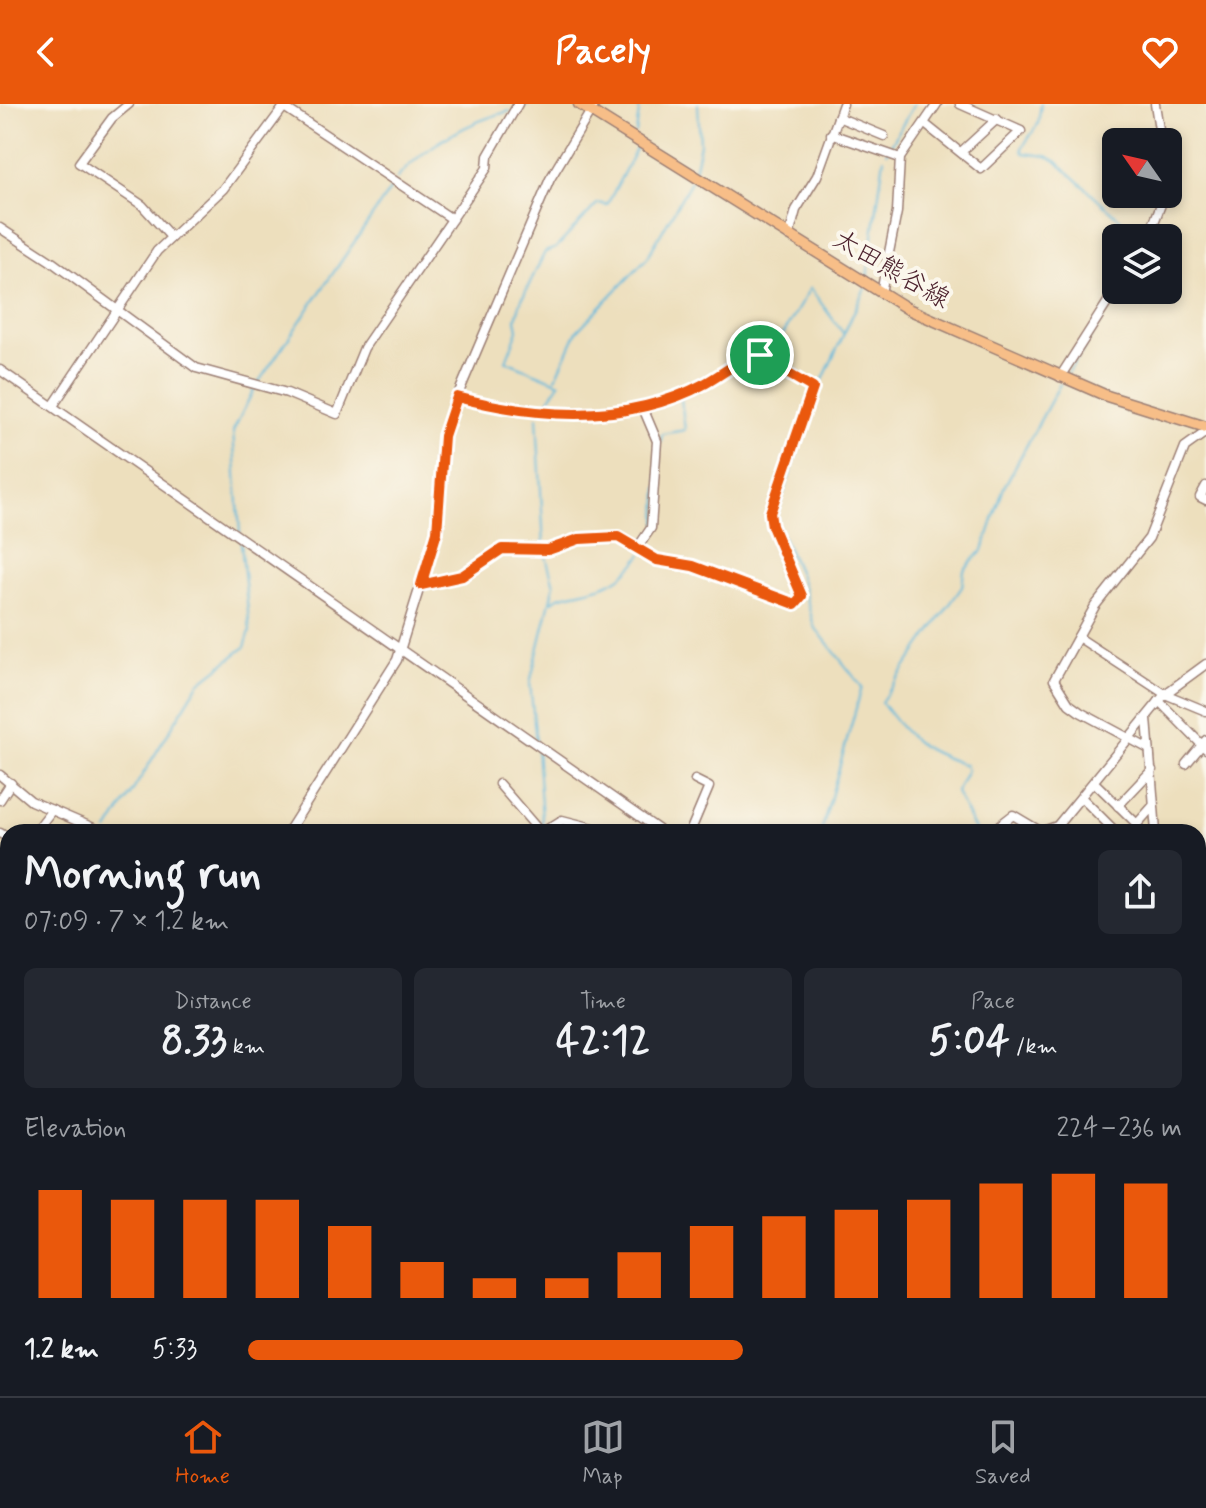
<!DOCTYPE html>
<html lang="en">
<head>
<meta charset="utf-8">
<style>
	:root { --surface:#171b24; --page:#242831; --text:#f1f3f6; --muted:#9ea1a6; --line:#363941; --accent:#ea580c }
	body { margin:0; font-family:Mynerve,"Klee One",sans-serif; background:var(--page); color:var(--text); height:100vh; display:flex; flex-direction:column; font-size:30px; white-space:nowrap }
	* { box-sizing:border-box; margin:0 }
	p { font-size:26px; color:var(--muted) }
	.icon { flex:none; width:44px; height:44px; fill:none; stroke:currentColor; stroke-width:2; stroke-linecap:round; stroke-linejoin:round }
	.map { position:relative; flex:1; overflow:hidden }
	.details { position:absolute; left:0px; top:720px; width:1206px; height:572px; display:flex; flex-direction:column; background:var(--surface); border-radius:24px 24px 0 0; box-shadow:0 4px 12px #0003 }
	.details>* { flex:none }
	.needle { width:52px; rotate:304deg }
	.fabs { position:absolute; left:1102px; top:24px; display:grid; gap:16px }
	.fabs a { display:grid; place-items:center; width:80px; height:80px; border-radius:12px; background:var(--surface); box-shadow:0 4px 12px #0003; font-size:40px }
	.pin { position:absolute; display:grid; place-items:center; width:68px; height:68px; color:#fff; margin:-34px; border:4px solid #fff; border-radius:50%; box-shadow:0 2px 8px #0007 }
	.round { display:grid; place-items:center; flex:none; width:84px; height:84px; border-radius:12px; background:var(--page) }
	.overview { display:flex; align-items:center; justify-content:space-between; height:136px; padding:0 24px }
	h1 { font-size:44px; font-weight:700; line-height:60px }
	.metrics { display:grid; grid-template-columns:repeat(3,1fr); gap:12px; height:136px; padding:8px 24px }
	.metrics div { display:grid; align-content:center; border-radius:12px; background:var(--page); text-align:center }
	.metrics b { font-size:40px; font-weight:700 }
	.metrics small { font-size:22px; font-weight:400 }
	.metrics p { font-size:22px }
	.chart { height:224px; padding:16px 24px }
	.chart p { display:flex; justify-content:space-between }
	.chart svg { width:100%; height:144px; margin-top:8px; stroke:var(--accent); stroke-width:6 }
	ul { padding:0 24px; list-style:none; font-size:26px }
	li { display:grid; grid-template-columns:128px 96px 1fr; align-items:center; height:60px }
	li i { height:20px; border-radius:10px; background:var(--accent) }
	header { display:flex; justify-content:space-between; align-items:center; height:104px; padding:0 24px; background:var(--accent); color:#fff; font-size:36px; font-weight:700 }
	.tab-bar { display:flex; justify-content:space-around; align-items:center; height:112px; border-top:2px solid var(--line); background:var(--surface); font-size:22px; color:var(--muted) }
	.tab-bar a { display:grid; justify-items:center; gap:4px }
	.tab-bar .on { color:var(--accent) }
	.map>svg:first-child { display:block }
	.built { fill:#f7d1c8 }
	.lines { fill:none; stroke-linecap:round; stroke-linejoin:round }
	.stream { stroke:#5fb8dc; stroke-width:2 }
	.minor-casing { stroke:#9c7f74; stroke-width:11 }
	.major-casing { stroke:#9c7f74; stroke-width:13 }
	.highway-casing { stroke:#9c7f74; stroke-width:15 }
	.minor { stroke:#fff; stroke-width:8 }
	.major { stroke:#f7be88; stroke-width:10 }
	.highway { stroke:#f7be88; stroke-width:12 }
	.route-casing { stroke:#fff; stroke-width:16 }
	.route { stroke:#ea580c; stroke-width:10 }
	.labels { text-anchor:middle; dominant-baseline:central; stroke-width:8; stroke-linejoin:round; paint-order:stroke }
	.street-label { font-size:26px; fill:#4a1f2b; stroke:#fbf7ec }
</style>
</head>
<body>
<header><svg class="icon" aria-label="back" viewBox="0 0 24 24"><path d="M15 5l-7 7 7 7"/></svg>Pacely<svg class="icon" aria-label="heart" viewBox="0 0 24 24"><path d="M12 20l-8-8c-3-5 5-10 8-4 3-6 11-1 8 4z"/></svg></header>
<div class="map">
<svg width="1206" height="1292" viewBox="0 0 1206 1292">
	<rect width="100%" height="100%" fill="#fbf7ec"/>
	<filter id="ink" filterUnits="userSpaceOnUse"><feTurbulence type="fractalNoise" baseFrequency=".0125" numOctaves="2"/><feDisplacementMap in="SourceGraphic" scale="16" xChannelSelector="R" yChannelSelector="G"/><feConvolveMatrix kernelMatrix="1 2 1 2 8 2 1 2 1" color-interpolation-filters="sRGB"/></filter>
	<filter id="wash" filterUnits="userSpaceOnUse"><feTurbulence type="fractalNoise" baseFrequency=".006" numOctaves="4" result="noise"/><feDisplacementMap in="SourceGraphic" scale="32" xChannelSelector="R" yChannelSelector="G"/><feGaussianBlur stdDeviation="1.8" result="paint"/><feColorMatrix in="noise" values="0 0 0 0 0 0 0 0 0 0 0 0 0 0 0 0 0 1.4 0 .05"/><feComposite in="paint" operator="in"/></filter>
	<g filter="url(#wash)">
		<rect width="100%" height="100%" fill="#eddfbd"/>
		<!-- built -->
		<polygon class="built" points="149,1284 330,1284 324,1292 147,1292"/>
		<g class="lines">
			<!-- stream -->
			<g class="stream">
				<polyline points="1041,0 1038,20 1022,44 1023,49 1047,52 1056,57 1141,134"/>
				<polyline points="520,4 528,0"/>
				<polyline points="636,29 640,0"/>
				<polyline points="887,48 914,0"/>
				<polyline points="694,67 700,40 698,0"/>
				<path d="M397 74C425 42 469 17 510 7"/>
				<polyline points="867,174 884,54"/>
				<polyline points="761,247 784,229 810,184 843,229"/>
				<polyline points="1068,269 1121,186"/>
				<polyline points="556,274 577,227 647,154 691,77"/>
				<polyline points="258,279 394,80"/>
				<polyline points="544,302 560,279 506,257 518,226 516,215 521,197 545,148 556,144 598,99 607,101 637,43"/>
				<polyline points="537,313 544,443"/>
				<polyline points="661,337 662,330 685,326 681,295"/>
				<polyline points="658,377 660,355"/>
				<polyline points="240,429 233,327 254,285"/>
				<polyline points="644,444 657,426 658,383"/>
				<path d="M552 498 558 493C597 483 617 486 642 450"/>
				<polyline points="536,638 530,579 554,481 545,449"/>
				<polyline points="108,727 199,579 245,543 250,527 241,439"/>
				<polyline points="536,728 542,722 542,715 537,644"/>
				<polyline points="821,728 862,583 814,522 800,472 777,420 777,408 819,284 865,184"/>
				<path d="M976 728 956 688 967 666 965 661C919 645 910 637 881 598L962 483 964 466 983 446 1004 383 1060 280"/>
				<polyline points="0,909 8,903"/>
				<polyline points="644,1284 646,1292"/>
			</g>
		</g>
	</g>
	<g filter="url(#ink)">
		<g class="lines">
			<defs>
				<g id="minor">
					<polyline points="129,0 112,14 79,59 142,101 170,132"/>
					<polyline points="1155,0 1161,38"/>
					<polyline points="284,3 452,115"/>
					<polyline points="838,13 884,32"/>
					<polyline points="925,20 981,65 1021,27 960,0"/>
					<polyline points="831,30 900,54"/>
					<polyline points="961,48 997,15"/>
					<polyline points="0,124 52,158 196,264 287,289 337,310 364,244 487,64 488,52 518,0"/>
					<polyline points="789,132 796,106 817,72 843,0"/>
					<polyline points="1148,134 1165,90"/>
					<polyline points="881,189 897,108 900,54 937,0"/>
					<polyline points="0,266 662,728"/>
					<polyline points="1060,273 1116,185"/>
					<polyline points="53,302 157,147 223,85 286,0"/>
					<polyline points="1206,382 1200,393 1206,396"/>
					<polyline points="638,443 651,424 657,337 643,304"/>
					<path d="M421 481 462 472 502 445 548 446 579 435 618 433 657 456 693 462 795 500 802 492 772 422 770 409 813 284 760 251 754 250C737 258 722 270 706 279 629 321 540 315 457 293"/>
					<polyline points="1078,533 1165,590 1206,607"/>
					<polyline points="1159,597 1206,645"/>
					<polyline points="1147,614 1156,728"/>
					<polyline points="1149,645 1080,608 1069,600 1054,576 1095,502 1149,434 1185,343 1206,328"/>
					<polyline points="1186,660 1206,636"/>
					<polyline points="0,671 31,697 103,728"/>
					<polyline points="1094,678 1137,720 1153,702"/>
					<polyline points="499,680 536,723 529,728"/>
					<polyline points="1081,693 1116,728"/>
					<polyline points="0,696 11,679"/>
					<polyline points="1118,702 1152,666"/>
					<polyline points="35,728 52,706"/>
					<polyline points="288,728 397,556 437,428 444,332 457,293 550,75 595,0"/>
					<polyline points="543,728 562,716 609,728"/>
					<polyline points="690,728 709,683 695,676"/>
					<polyline points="991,728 1013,711 1040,727"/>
					<polyline points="1040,728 1057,722 1165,590 1206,560"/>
					<polyline points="0,729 8,734"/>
					<polyline points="0,762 8,768"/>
					<polyline points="1198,787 1206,775"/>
					<polyline points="1198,838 1206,836"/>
					<polyline points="1198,900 1206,898"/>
					<polyline points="1198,1008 1206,1035"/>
					<polyline points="1198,1097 1206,1103"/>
					<polyline points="1198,1126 1206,1136"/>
					<polyline points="1198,1194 1206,1186"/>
					<polyline points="109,1284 121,1292"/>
					<polyline points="456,1284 464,1292"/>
					<polyline points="784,1284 790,1292"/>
					<polyline points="936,1284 942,1292"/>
					<polyline points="1093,1284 1097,1292"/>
					<polyline points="1197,1284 1204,1292"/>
					<polyline points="36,1292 41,1284"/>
					<polyline points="140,1292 142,1284"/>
					<polyline points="594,1292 595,1284"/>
					<polyline points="881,1292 891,1284"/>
					<polyline points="1038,1292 1049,1284"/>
				</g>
				<polyline id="major" points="579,0 908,205 1107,292 1206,323"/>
				<g id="highway">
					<polyline points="1198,859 1206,856"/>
					<polyline points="1198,877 1206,875"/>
					<polyline points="0,1021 8,1026"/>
					<polyline points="0,1036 8,1041"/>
					<polyline points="396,1284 410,1292"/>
					<polyline points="430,1284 442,1292"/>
					<polyline points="448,1284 452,1292"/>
					<polyline points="334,1292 341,1284"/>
					<polyline points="365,1292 373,1284"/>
					<polyline points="378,1292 387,1284"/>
				</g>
			</defs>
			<!-- minor casing -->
			<use href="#minor" class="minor-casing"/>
			<!-- major casing -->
			<use href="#major" class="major-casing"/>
			<!-- highway casing -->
			<use href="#highway" class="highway-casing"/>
			<!-- minor -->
			<use href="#minor" class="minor"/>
			<!-- major -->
			<use href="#major" class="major"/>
			<!-- highway -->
			<use href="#highway" class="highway"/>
		</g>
	</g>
	<g class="lines" filter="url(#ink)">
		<defs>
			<path id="route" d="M754 250 813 284 770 409 772 422 802 492 795 500 693 462 657 456 618 433 579 435 548 446 502 445 462 472 421 481 437 428 444 332 457 293C540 315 629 321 706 279 722 270 737 258 754 250Z"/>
		</defs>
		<!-- route casing -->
		<use href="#route" class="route-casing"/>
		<!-- route -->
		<use href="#route" class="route"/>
	</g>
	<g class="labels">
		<!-- street labels -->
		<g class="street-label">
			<text transform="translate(891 166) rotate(30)">太田熊谷線</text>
		</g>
	</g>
</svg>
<div class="fabs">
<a><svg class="needle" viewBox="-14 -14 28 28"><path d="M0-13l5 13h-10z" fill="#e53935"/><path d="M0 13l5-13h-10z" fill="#9ea1a6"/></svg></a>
<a><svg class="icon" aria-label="layers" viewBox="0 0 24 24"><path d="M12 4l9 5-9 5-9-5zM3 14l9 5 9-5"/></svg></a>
</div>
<div class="pin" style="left:760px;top:251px;background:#1e9e55"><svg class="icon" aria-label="arrive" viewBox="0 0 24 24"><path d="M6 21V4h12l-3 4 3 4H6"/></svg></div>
<section class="details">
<div class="overview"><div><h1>Morning run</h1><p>07:09 · 7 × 1.2 km</p></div><a class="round"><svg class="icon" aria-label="share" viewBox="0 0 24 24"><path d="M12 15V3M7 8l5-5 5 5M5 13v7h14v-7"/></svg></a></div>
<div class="metrics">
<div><p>Distance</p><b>8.33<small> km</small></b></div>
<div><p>Time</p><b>42:12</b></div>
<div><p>Pace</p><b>5:04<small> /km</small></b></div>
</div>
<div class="chart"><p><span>Elevation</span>224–236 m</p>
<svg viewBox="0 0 160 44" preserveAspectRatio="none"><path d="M5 44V11M15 44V14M25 44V14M35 44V14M45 44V22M55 44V33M65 44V38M75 44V38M85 44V30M95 44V22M105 44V19M115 44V17M125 44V14M135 44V9M145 44V6M155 44V9"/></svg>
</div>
<ul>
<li><b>1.2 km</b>5:33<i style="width:53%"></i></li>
</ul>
</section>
</div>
<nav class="tab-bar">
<a class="on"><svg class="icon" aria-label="home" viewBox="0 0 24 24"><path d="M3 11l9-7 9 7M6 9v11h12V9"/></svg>Home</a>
<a><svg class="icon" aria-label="map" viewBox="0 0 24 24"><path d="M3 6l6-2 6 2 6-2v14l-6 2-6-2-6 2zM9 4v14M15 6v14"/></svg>Map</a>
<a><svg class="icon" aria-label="saved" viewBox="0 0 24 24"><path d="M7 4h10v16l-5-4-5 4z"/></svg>Saved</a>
</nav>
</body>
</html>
